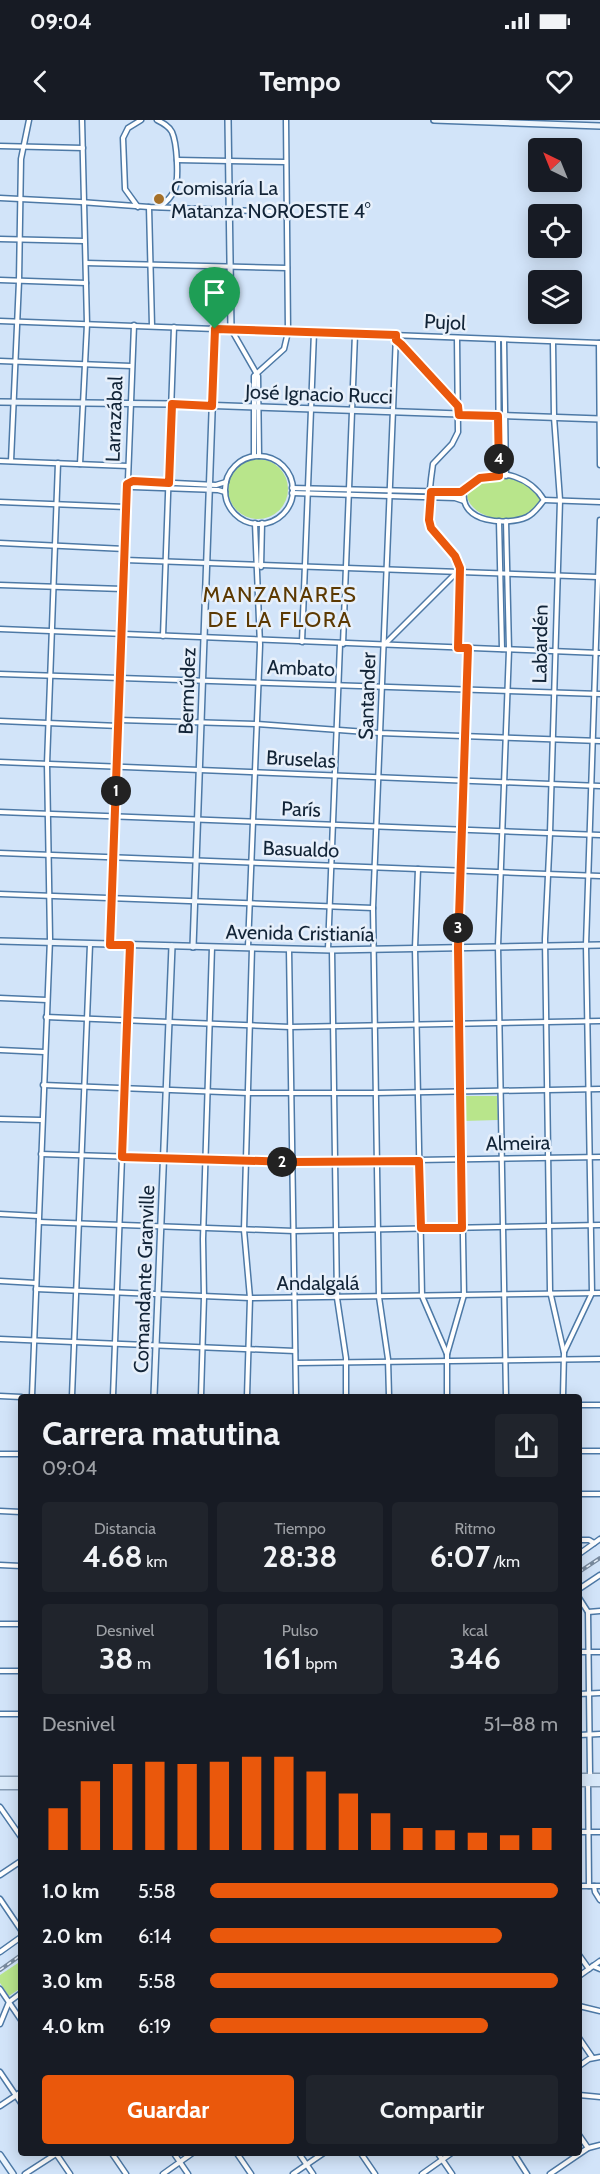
<!DOCTYPE html>
<html lang="es">
<head>
<meta charset="utf-8">
<style>
	:root { --surface:#171b24; --page:#20242c; --text:#f1f3f6; --muted:#9ea1a6; --accent:#ea580c }
	body { margin:0; font-family:Cabin,sans-serif; background:var(--page); color:var(--text); height:100vh; display:flex; flex-direction:column; font-size:22px; white-space:nowrap }
	* { box-sizing:border-box; margin:0 }
	p { font-size:20px; color:var(--muted) }
	.icon { flex:none; width:33px; height:33px; fill:none; stroke:currentColor; stroke-width:2; stroke-linecap:round; stroke-linejoin:round }
	.map { position:relative; flex:1; overflow:hidden }
	.side { position:absolute; left:18px; top:1274px; width:564px; height:762px; display:flex; flex-direction:column; background:var(--surface); border-radius:6px; box-shadow:0 3px 15px #0003 }
	.side>* { flex:none }
	.needle { width:39px; rotate:317deg }
	.controls { position:absolute; left:528px; top:18px; display:grid; gap:12px }
	.controls a { display:grid; place-items:center; width:54px; height:54px; border-radius:6px; background:var(--surface); box-shadow:0 3px 15px #0003; font-size:30px }
	.pin { position:absolute; display:grid; place-items:center; width:51px; height:51px; color:#fff; margin:-62px -26px; border-radius:50% 50% 50% 0; rotate:-45deg; box-shadow:0 0 6px #0007 }
	.pin .icon { rotate:45deg }
	.km { position:absolute; width:30px; height:30px; margin:-15px; border-radius:50%; background:#222; color:#fff; font-size:16px; line-height:30px; text-align:center }
	.round { display:grid; place-items:center; flex:none; width:63px; height:63px; border-radius:6px; background:var(--page) }
	.summary { display:flex; align-items:center; justify-content:space-between; height:102px; padding:0 24px }
	h1 { font-size:33px; font-weight:700; line-height:45px }
	.stats { display:grid; grid-template-columns:repeat(3,1fr); gap:9px; height:102px; padding:6px 24px }
	.stats div { display:grid; align-content:center; border-radius:6px; background:var(--page); text-align:center }
	.stats b { font-size:30px; font-weight:700 }
	.stats small { font-size:16px; font-weight:400 }
	.stats p { font-size:16px }
	.chart { height:168px; padding:12px 24px }
	.chart p { display:flex; justify-content:space-between }
	.chart svg { width:100%; height:108px; margin-top:6px; stroke:var(--accent); stroke-width:6 }
	.primary-button { display:flex; gap:12px; margin-top:auto; padding:12px 24px }
	.primary-button a { flex:1; height:69px; border-radius:6px; background:var(--accent); color:#fff; font-size:24px; font-weight:700; line-height:69px; text-align:center }
	.primary-button a+a { background:var(--page); color:var(--text) }
	ul { padding:0 24px; list-style:none; font-size:20px }
	li { display:grid; grid-template-columns:96px 72px 1fr; align-items:center; height:45px }
	li i { height:15px; border-radius:8px; background:var(--accent) }
	.status { display:flex; justify-content:space-between; align-items:center; height:42px; padding:0 30px; background:var(--surface); direction:ltr }
	.status svg { height:16px; fill:currentColor }
	header { display:flex; justify-content:space-between; align-items:center; height:78px; padding:0 24px; background:var(--surface); font-size:27px; font-weight:700 }
	.map>svg:first-child { display:block }
	.green { fill:#b8e58b }
	.lines { fill:none; stroke-linecap:round; stroke-linejoin:round }
	.street-casing { stroke:#4d79a6; stroke-width:7 }
	.secondary-casing { stroke:#4d79a6; stroke-width:8 }
	.primary-casing { stroke:#839ab2; stroke-width:9 }
	.street { stroke:#fff; stroke-width:4 }
	.secondary { stroke:#ecf4fc; stroke-width:5 }
	.primary { stroke:#d9e9f9; stroke-width:6 }
	.rail-casing { stroke:#788a9e; stroke-width:4 }
	.rail { stroke:#e7f0fb; stroke-width:1.5; stroke-dasharray:4.5; stroke-linecap:butt }
	.route-casing { stroke:#fff; stroke-width:12 }
	.route { stroke:#ea580c; stroke-width:8 }
	.poi-dot { fill:#a57029; stroke:#e7f0fb; stroke-width:2 }
	.labels { text-anchor:middle; dominant-baseline:central; stroke-width:5; stroke-linejoin:round; paint-order:stroke }
	.poi-label { font-size:20px; fill:#122437; stroke:#e7f0fb; text-anchor:start }
	.street-label { font-size:20px; fill:#122437; stroke:#e7f0fb }
	.quarter-label { font-size:22px; letter-spacing:1.5px; fill:#5c3902; stroke:#e7f0fb }
</style>
</head>
<body>
<div class="status"><b>09:04</b><svg viewBox="0 0 49 12"><path d="M0 12V9h3v3zM5 12V6h3v6zM10 12V3h3v9zM15 12V0h3v12zM26 1h20v11H26zM47 4h2v5h-2z"/></svg></div>
<header><svg class="icon" aria-label="back" viewBox="0 0 24 24"><path d="M15 5l-7 7 7 7"/></svg>Tempo<svg class="icon" aria-label="heart" viewBox="0 0 24 24"><path d="M12 20l-8-8c-3-5 5-10 8-4 3-6 11-1 8 4z"/></svg></header>
<div class="map">
<svg width="600" height="2054" viewBox="0 0 600 2054">
	<rect width="100%" height="100%" fill="#d2e4f9"/>
	<!-- green -->
	<g class="green">
		<circle cx="258" cy="369" r="30"/>
		<path d="M506 358C523 360 531 365 541 378 535 407 476 406 467 377 474 359 490 359 506 358Z"/>
		<polygon points="463,976 497,976 498,1000 463,1001"/>
		<polygon points="21,1841 21,1868 9,1876 0,1863 0,1855"/>
	</g>
	<g class="lines">
		<defs>
			<g id="street">
				<path d="M157 0C163 3 169 6 172 12 177 23 179 58 175 69 172 77 166 82 160 87"/>
				<polyline points="0,26 83,28"/>
				<polyline points="177,40 285,42"/>
				<polyline points="0,78 80,82 149,87 286,92"/>
				<polyline points="138,87 125,69 123,18 128,8 141,0"/>
				<polyline points="149,87 152,206"/>
				<polyline points="0,119 84,121"/>
				<polyline points="86,143 287,148"/>
				<polyline points="0,160 86,163"/>
				<polyline points="0,201 215,209"/>
				<path d="M457 218 458 312 452 324 433 344C431 358 425 398 432 410 440 424 456 432 460 448L458 528"/>
				<polyline points="396,220 401,224 458,286"/>
				<polyline points="498,220 499,356"/>
				<polyline points="504,220 506,356"/>
				<polyline points="553,223 554,297 560,380 550,713 545,819 550,1171 564,1233 563,1276"/>
				<polyline points="599,223 600,345"/>
				<polyline points="0,241 131,246"/>
				<polyline points="254,336 254,256 284,229 288,212 286,0"/>
				<polyline points="259,336 258,256 231,209 600,223"/>
				<circle cx="259" cy="370" r="34"/>
				<polyline points="0,341 128,346"/>
				<polyline points="11,341 19,161 21,39 29,0"/>
				<polyline points="80,344 87,204 82,0"/>
				<polyline points="127,364 133,361 216,365 226,362"/>
				<polyline points="128,365 133,367 218,370 225,372"/>
				<path d="M292 368 458 372C466 371 470 363 478 359 501 347 531 358 544 380"/>
				<path d="M464 371C459 403 507 406 527 397 535 393 539 386 544 380"/>
				<polyline points="292,373 455,378 464,381"/>
				<polyline points="544,380 600,382"/>
				<polyline points="0,382 126,387"/>
				<polyline points="499,401 502,529"/>
				<polyline points="0,423 125,429"/>
				<polyline points="125,440 598,457"/>
				<polyline points="261,447 262,403"/>
				<polyline points="0,465 123,469"/>
				<polyline points="0,509 600,533"/>
				<polyline points="163,516 174,207"/>
				<polyline points="302,522 314,212"/>
				<polyline points="343,524 355,214"/>
				<polyline points="384,525 456,453"/>
				<polyline points="0,554 600,574"/>
				<polyline points="119,600 257,604 380,613 600,621"/>
				<polyline points="0,601 119,606"/>
				<polyline points="0,642 600,666"/>
				<polyline points="0,692 600,715"/>
				<polyline points="0,733 600,756"/>
				<polyline points="418,749 415,828 422,1176 447,1234 447,1276"/>
				<polyline points="0,774 373,788"/>
				<polyline points="110,824 134,205"/>
				<polyline points="248,827 260,525 255,403"/>
				<polyline points="289,829 296,1276"/>
				<polyline points="328,829 340,524"/>
				<polyline points="332,830 337,1178 346,1238 346,1276"/>
				<polyline points="0,878 47,880"/>
				<polyline points="46,897 290,907 600,901"/>
				<polyline points="0,930 44,932"/>
				<polyline points="43,965 248,973 376,973 600,969"/>
				<polyline points="0,999 41,1000"/>
				<polyline points="41,1034 293,1042 600,1037"/>
				<polyline points="0,1094 38,1096"/>
				<polyline points="39,1102 294,1111 600,1105"/>
				<polyline points="0,1161 36,1163"/>
				<polyline points="36,1169 250,1178 600,1173"/>
				<polyline points="0,1219 295,1231"/>
				<polyline points="564,1232 592,1173 586,825 600,400"/>
				<polyline points="447,1234 464,1175 458,827 468,528"/>
				<polyline points="296,1243 600,1239"/>
				<polyline points="0,1276 21,1277"/>
				<polyline points="32,1276 50,819 47,644 58,343"/>
				<polyline points="72,1276 90,824"/>
				<polyline points="113,1276 130,825"/>
				<polyline points="201,1276 204,1177 203,1119 212,827"/>
				<polyline points="247,1276 250,1178 244,1110 252,828"/>
				<polyline points="389,1276 388,1239 379,1177 373,788 396,215"/>
				<polyline points="506,1276 498,826 509,530 506,401"/>
				<polyline points="579,1285 600,1285"/>
				<polyline points="579,1331 600,1331"/>
				<polyline points="0,1334 21,1334"/>
				<polyline points="579,1374 600,1374"/>
				<polyline points="0,1391 21,1392"/>
				<polyline points="579,1420 589,1420 594,1423"/>
				<polyline points="579,1434 600,1419"/>
				<polyline points="0,1445 21,1446"/>
				<polyline points="579,1469 600,1455"/>
				<polyline points="579,1478 588,1492 590,1654 588,1663 589,1766"/>
				<polyline points="588,1492 600,1491"/>
				<polyline points="0,1504 21,1504"/>
				<polyline points="579,1532 600,1532"/>
				<polyline points="0,1551 21,1551"/>
				<polyline points="579,1574 600,1573"/>
				<polyline points="0,1594 21,1594"/>
				<polyline points="579,1615 600,1614"/>
				<polyline points="0,1687 21,1717"/>
				<polyline points="579,1712 600,1712"/>
				<polyline points="0,1755 21,1741"/>
				<polyline points="579,1766 600,1766"/>
				<polyline points="594,1766 595,1772 600,1780"/>
				<polyline points="0,1779 21,1810"/>
				<polyline points="0,1832 21,1817"/>
				<polyline points="579,1835 589,1849"/>
				<polyline points="593,1846 600,1849"/>
				<polyline points="579,1856 600,1841"/>
				<polyline points="0,1869 21,1900"/>
				<polyline points="579,1886 600,1891"/>
				<polyline points="0,1904 9,1882 21,1873"/>
				<polyline points="579,1918 592,1937"/>
				<polyline points="579,1946 589,1939 600,1937"/>
				<polyline points="0,1952 21,1983"/>
				<polyline points="579,1975 600,1977"/>
				<polyline points="0,1986 21,1972"/>
				<polyline points="579,2015 588,2028"/>
				<polyline points="55,2032 70,2054"/>
				<polyline points="111,2032 126,2054"/>
				<polyline points="173,2032 188,2054"/>
				<polyline points="236,2032 251,2054"/>
				<polyline points="298,2032 313,2054"/>
				<polyline points="360,2032 375,2054"/>
				<polyline points="437,2032 452,2054"/>
				<polyline points="513,2032 527,2054"/>
				<polyline points="25,2054 59,2032"/>
				<polyline points="163,2054 194,2032"/>
				<polyline points="293,2054 325,2032"/>
				<polyline points="422,2054 453,2032"/>
				<polyline points="550,2054 588,2028 600,2025"/>
			</g>
			<g id="secondary">
				<polyline points="434,0 600,6"/>
				<polyline points="0,282 172,284 600,299"/>
				<polyline points="0,821 332,830 600,825"/>
				<polyline points="193,827 215,209 231,209 228,0"/>
				<polyline points="154,1276 172,826"/>
				<polyline points="0,2035 13,2054"/>
			</g>
			<g id="primary">
				<polyline points="579,1657 600,1657"/>
				<polyline points="0,1660 21,1660"/>
				<polyline points="579,1663 600,1663"/>
				<polyline points="0,1666 21,1666"/>
			</g>
		</defs>
		<!-- street casing -->
		<use href="#street" class="street-casing"/>
		<!-- secondary casing -->
		<use href="#secondary" class="secondary-casing"/>
		<!-- primary casing -->
		<use href="#primary" class="primary-casing"/>
		<!-- street -->
		<use href="#street" class="street"/>
		<!-- secondary -->
		<use href="#secondary" class="secondary"/>
		<!-- primary -->
		<use href="#primary" class="primary"/>
		<defs>
			<g id="rail">
				<polyline points="579,1452 600,1438"/>
				<polyline points="0,1850 21,1835"/>
			</g>
		</defs>
		<!-- rail casing -->
		<use href="#rail" class="rail-casing"/>
		<!-- rail -->
		<use href="#rail" class="rail"/>
	</g>
	<g class="lines">
		<defs>
			<polygon id="route" points="215,209 396,215 396,220 401,224 458,286 459,295 498,296 499,356 480,358 461,372 431,372 429,400 431,408 455,436 460,448 458,528 468,528 458,827 462,1108 421,1108 419,1041 293,1042 122,1037 130,825 110,825 127,364 133,361 169,363 172,284 212,286"/>
		</defs>
		<!-- route casing -->
		<use href="#route" class="route-casing"/>
		<!-- route -->
		<use href="#route" class="route"/>
	</g>
	<!-- markers -->
	<circle class="poi-dot" cx="159" cy="79" r="6"/>
	<g class="labels">
		<!-- poi labels -->
		<g class="poi-label">
			<text x="171" y="68">Comisaría La<tspan x="171" dy="23">Matanza NOROESTE 4°</tspan></text>
		</g>
		<!-- street labels -->
		<g class="street-label">
			<text transform="translate(445 202) rotate(3)">Pujol</text>
			<text transform="translate(319 274) rotate(2)">José Ignacio Rucci</text>
			<text transform="translate(114 299) rotate(-88)">Larrazábal</text>
			<text transform="translate(540 524) rotate(-89)">Labardén</text>
			<text transform="translate(301 548) rotate(2)">Ambato</text>
			<text transform="translate(187 571) rotate(-88)">Bermúdez</text>
			<text transform="translate(367 576) rotate(-88)">Santander</text>
			<text transform="translate(301 639) rotate(3)">Bruselas</text>
			<text transform="translate(301 689) rotate(2)">París</text>
			<text transform="translate(301 729) rotate(2)">Basualdo</text>
			<text transform="translate(300 813) rotate(1)">Avenida Cristianía</text>
			<text transform="translate(518 1023) rotate(-1)">Almeira</text>
			<text transform="translate(144 1159) rotate(-88)">Comandante Granville</text>
			<text x="318" y="1163">Andalgalá</text>
		</g>
		<!-- quarter labels -->
		<g class="quarter-label">
			<text x="280" y="474">MANZANARES<tspan x="280" dy="25">DE LA FLORA</tspan></text>
		</g>
	</g>
</svg>
<div class="controls">
<a><svg class="needle" viewBox="-14 -14 28 28"><path d="M0-13l5 13h-10z" fill="#e53935"/><path d="M0 13l5-13h-10z" fill="#9ea1a6"/></svg></a>
<a><svg class="icon" aria-label="locate" viewBox="0 0 24 24"><circle cx="12" cy="12" r="6"/><path d="M12 2v4M12 18v4M2 12h4M18 12h4"/></svg></a>
<a><svg class="icon" aria-label="layers" viewBox="0 0 24 24"><path d="M12 4l9 5-9 5-9-5zM3 14l9 5 9-5"/></svg></a>
</div>
<div class="pin" style="left:215px;top:209px;background:#1e9e55"><svg class="icon" aria-label="arrive" viewBox="0 0 24 24"><path d="M6 21V4h12l-3 4 3 4H6"/></svg></div>
<b class="km" style="left:116px;top:671px">1</b>
<b class="km" style="left:282px;top:1042px">2</b>
<b class="km" style="left:458px;top:808px">3</b>
<b class="km" style="left:499px;top:339px">4</b>
<section class="side">
<div class="summary"><div><h1>Carrera matutina</h1><p>09:04</p></div><a class="round"><svg class="icon" aria-label="share" viewBox="0 0 24 24"><path d="M12 15V3M7 8l5-5 5 5M5 13v7h14v-7"/></svg></a></div>
<div class="stats">
<div><p>Distancia</p><b>4.68<small> km</small></b></div>
<div><p>Tiempo</p><b>28:38</b></div>
<div><p>Ritmo</p><b>6:07<small> /km</small></b></div>
</div>
<div class="stats">
<div><p>Desnivel</p><b>38<small> m</small></b></div>
<div><p>Pulso</p><b>161<small> bpm</small></b></div>
<div><p>kcal</p><b>346</b></div>
</div>
<div class="chart"><p><span>Desnivel</span>51–88 m</p>
<svg viewBox="0 0 160 44" preserveAspectRatio="none"><path d="M5 44V27M15 44V16M25 44V9M35 44V8M45 44V9M55 44V8M65 44V6M75 44V6M85 44V12M95 44V21M105 44V29M115 44V35M125 44V36M135 44V37M145 44V38M155 44V35"/></svg>
</div>
<ul>
<li><b>1.0 km</b>5:58<i style="width:100%"></i></li>
<li><b>2.0 km</b>6:14<i style="width:84%"></i></li>
<li><b>3.0 km</b>5:58<i style="width:100%"></i></li>
<li><b>4.0 km</b>6:19<i style="width:80%"></i></li>
</ul>
<div class="primary-button"><a>Guardar</a><a>Compartir</a></div>
</section>
</div>
</body>
</html>
